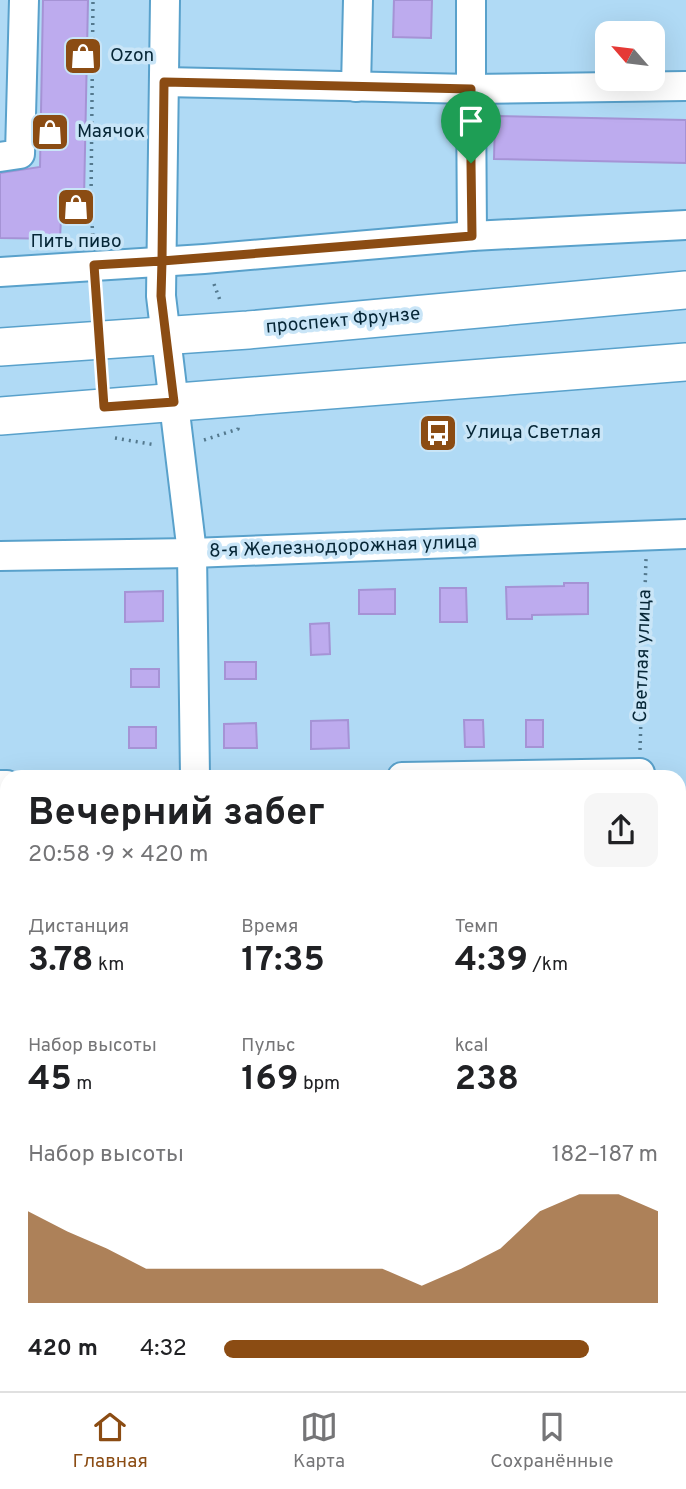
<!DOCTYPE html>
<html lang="ru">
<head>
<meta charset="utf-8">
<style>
	:root { --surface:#fff; --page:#f6f6f6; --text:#202124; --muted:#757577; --line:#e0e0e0; --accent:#8b4c13 }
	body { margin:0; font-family:Overpass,sans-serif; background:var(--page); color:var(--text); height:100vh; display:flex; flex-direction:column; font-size:26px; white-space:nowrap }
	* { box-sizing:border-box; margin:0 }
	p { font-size:23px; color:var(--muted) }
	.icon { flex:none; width:38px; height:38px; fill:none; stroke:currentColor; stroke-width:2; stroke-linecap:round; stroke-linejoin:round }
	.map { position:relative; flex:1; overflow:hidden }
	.drawer { position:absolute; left:0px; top:770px; width:686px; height:621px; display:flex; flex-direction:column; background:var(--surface); border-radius:21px 21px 0 0; box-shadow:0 7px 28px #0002 }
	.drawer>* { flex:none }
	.needle { width:46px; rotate:298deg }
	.buttons { position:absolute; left:595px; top:21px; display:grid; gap:14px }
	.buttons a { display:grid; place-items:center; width:70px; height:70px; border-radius:14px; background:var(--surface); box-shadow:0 7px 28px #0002; font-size:35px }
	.pin { position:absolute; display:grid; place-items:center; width:60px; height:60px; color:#fff; margin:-72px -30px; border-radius:50% 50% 50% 0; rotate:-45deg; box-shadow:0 0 7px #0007 }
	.pin .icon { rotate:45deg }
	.round { display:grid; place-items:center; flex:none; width:74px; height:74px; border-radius:14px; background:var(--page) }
	.headline { display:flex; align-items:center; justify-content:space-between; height:119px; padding:0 28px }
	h1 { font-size:38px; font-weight:700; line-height:52px }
	.metrics { display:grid; grid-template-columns:repeat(3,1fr); gap:10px; height:119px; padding:7px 28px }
	.metrics div { display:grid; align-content:center }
	.metrics b { font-size:35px; font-weight:700 }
	.metrics small { font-size:19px; font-weight:400 }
	.metrics p { font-size:19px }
	.chart { height:196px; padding:14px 28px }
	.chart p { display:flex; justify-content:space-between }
	.chart svg { width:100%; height:126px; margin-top:7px; fill:var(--accent); opacity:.7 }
	ul { padding:0 28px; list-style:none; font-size:23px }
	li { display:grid; grid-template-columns:112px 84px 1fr; align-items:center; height:52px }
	li i { height:18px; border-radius:9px; background:var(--accent) }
	.menu { display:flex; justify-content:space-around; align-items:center; height:98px; border-top:2px solid var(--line); background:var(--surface); font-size:19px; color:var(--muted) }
	.menu a { display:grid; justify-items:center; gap:4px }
	.menu .current { color:var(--accent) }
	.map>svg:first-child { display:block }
	.green { fill:#d7a37e }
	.building { fill:#bdabee; stroke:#a593d5; stroke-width:2 }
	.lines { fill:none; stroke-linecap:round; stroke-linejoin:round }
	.minor-casing { stroke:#59a1cb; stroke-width:32 }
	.major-casing { stroke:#59a1cb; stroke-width:40 }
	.path { stroke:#54798e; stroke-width:3.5; stroke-dasharray:2 5; stroke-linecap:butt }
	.minor { stroke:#fff; stroke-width:28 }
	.major { stroke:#fff; stroke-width:37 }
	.route-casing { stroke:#fff; stroke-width:14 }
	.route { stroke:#8b4c13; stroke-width:9 }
	.labels { text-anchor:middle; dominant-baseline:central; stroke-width:7; stroke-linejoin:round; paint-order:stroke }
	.poi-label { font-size:19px; fill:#062636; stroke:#c9e5f7; text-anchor:start }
	.street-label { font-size:19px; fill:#062636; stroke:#c9e5f7 }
</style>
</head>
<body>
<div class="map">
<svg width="686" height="1391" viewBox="0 0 686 1391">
	<rect width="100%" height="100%" fill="#b0daf5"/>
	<!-- green -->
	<polygon class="green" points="7,1354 7,1384 665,1384 669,1391 0,1391 0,1355"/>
	<!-- building -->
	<g class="building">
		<polygon points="43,0 88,0 84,200 80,200 79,219 61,218 60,239 0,238 0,173 40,167"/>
		<polygon points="394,0 432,0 431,38 393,37"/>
		<polygon points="495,116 686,120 686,163 494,159"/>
		<polygon points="564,583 588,583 588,614 532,615 532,619 507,619 506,587 564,586"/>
		<polygon points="440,588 466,588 467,622 440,622"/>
		<polygon points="395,589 395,614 359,614 359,590"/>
		<polygon points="163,591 163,621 125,622 125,592"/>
		<polygon points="329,623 330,654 311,655 310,624"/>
		<rect x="225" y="662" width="31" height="17"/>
		<rect x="131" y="669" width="28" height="18"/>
		<polygon points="348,720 349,748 311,749 311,721"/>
		<polygon points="464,720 483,720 484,747 465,747"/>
		<rect x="526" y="720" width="17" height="27"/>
		<polygon points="256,723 257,748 224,748 224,724"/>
		<rect x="129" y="727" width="27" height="21"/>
	</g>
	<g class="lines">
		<defs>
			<g id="minor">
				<polyline points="165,0 161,296 192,553 195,777"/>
				<polyline points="471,0 471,89 686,86"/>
				<polyline points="164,82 471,89 472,236"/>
				<polyline points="356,87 358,0"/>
				<polyline points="0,157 20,154 24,0"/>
				<polyline points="0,272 204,259 472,236 686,225"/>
				<polyline points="0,556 192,553 686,534"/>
				<polyline points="402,777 640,773"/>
				<polyline points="0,785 7,785"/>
				<polyline points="679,958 686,958"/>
				<polyline points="0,1335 7,1335"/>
				<polyline points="679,1365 686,1373"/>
			</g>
			<g id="major">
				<polyline points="0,347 248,330 686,290"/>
				<polyline points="0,416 686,362"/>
			</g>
		</defs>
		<!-- minor casing -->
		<use href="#minor" class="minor-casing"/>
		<!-- major casing -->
		<use href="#major" class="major-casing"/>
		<!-- path -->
		<g class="path">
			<polyline points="93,242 91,201 93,0"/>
			<polyline points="214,284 221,303"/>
			<polyline points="95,291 97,312"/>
			<polyline points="115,438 156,445"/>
			<polyline points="204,440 238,429 238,427"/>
			<polyline points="640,750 646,559"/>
			<polyline points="190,1384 190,1391"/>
		</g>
		<!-- minor -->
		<use href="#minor" class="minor"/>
		<!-- major -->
		<use href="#major" class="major"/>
	</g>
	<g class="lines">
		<defs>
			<polyline id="route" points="471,163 472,236 162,261 161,296 174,402 104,407 94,265 162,261 164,82 471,89 471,163"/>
		</defs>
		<!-- route casing -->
		<use href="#route" class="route-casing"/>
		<!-- route -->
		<use href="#route" class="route"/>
	</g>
	<!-- icons -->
	<defs>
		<symbol id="shop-square" viewBox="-11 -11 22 22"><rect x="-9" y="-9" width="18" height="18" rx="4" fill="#8b4c13" stroke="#c9e5f7"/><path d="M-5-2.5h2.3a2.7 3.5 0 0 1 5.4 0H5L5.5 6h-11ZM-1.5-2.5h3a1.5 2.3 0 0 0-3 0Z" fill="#fff"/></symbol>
		<symbol id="bus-square" viewBox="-11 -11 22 22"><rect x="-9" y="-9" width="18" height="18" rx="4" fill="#8b4c13" stroke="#c9e5f7"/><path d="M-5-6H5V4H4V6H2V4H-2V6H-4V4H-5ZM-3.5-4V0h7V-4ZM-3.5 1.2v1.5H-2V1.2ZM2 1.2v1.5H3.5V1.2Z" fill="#fff"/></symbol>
	</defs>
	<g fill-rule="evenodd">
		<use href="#shop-square" x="61" y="34" width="44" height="44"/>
		<use href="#shop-square" x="28" y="110" width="44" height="44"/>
		<use href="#shop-square" x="54" y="185" width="44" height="44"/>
		<use href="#bus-square" x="416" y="411" width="44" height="44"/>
	</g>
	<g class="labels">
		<!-- poi labels -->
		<g class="poi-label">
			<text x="110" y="56">Ozon</text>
			<text x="77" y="132">Маячок</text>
			<text x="76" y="242" text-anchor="middle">Пить пиво</text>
			<text x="465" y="433">Улица Светлая</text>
		</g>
		<!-- street labels -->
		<g class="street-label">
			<text transform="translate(343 321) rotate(-5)">проспект Фрунзе</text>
			<text transform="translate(343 547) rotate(-2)">8-я Железнодорожная улица</text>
			<text transform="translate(643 656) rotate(-88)">Светлая улица</text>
		</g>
	</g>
</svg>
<div class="buttons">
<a><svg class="needle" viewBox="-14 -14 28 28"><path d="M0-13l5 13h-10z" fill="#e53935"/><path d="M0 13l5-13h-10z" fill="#757577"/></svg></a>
</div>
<div class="pin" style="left:471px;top:163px;background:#1e9e55"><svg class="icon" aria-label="arrive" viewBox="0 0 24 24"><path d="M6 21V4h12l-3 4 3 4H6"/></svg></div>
<section class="drawer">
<div class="headline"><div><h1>Вечерний забег</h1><p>20:58 · 9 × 420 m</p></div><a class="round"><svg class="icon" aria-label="share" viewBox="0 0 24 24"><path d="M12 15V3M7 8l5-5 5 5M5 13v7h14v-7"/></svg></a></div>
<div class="metrics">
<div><p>Дистанция</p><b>3.78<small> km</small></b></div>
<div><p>Время</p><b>17:35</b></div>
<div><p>Темп</p><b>4:39<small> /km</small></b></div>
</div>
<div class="metrics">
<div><p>Набор высоты</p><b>45<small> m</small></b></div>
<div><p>Пульс</p><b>169<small> bpm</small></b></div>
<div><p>kcal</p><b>238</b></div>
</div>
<div class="chart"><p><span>Набор высоты</span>182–187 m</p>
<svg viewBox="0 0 160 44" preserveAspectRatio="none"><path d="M0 44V12L10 19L20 25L30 32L40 32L50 32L60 32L70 32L80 32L90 32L100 38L110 32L120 25L130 12L140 6L150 6L160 12V44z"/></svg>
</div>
<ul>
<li><b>420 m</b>4:32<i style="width:84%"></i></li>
</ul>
</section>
</div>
<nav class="menu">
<a class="current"><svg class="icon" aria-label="home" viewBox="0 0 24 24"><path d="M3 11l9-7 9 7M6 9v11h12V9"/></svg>Главная</a>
<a><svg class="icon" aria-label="map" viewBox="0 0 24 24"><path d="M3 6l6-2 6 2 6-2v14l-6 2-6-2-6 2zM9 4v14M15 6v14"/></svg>Карта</a>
<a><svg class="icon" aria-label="saved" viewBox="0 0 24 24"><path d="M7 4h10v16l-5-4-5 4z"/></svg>Сохранённые</a>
</nav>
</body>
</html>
